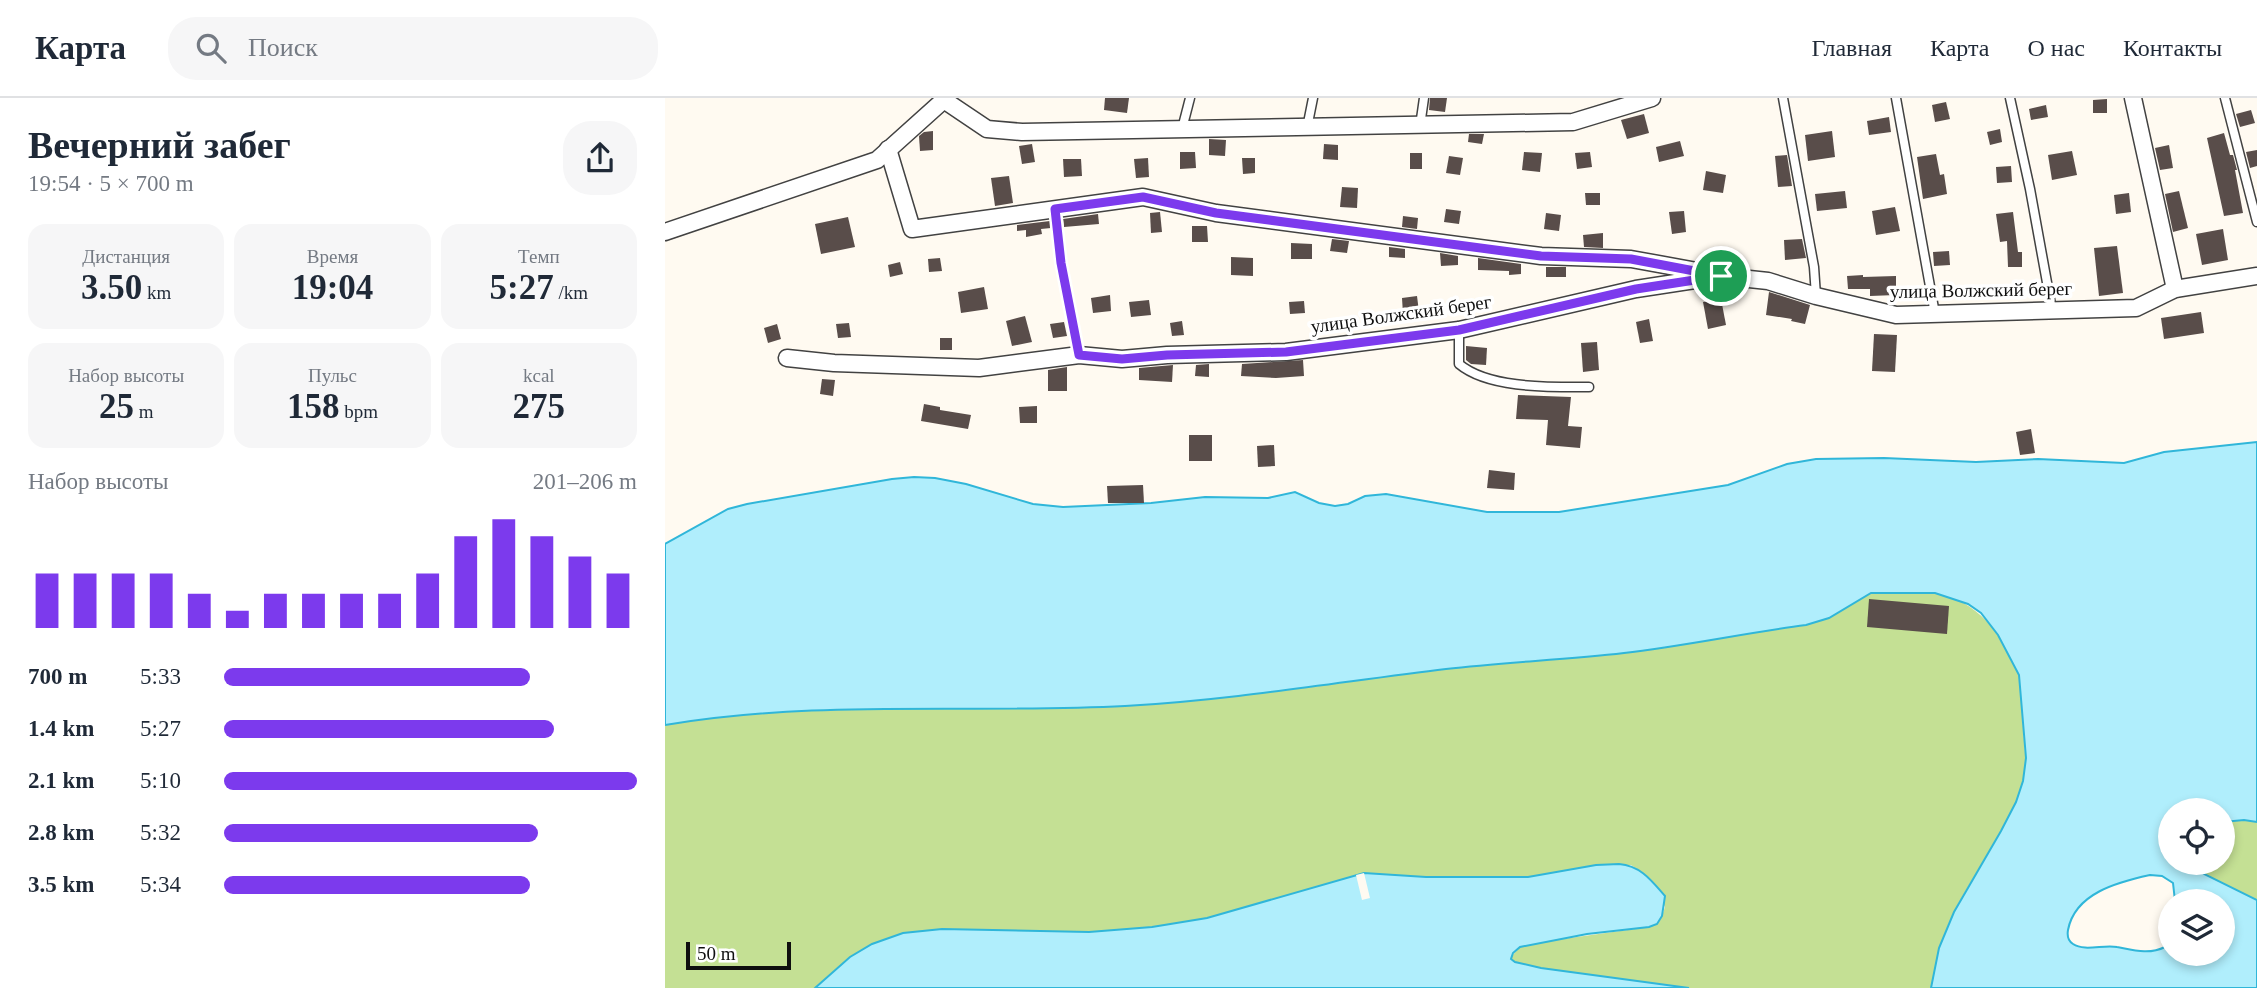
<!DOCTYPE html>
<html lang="ru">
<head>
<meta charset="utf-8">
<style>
	:root { --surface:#fff; --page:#f6f6f7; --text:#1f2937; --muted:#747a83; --line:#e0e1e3; --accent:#7c3aed }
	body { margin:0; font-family:"Times New Roman",serif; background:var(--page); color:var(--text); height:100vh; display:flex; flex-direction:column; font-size:26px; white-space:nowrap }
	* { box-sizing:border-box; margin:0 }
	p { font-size:23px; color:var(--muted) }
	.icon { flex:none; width:38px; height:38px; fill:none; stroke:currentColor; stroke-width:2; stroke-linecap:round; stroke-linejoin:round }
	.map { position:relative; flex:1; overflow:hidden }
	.panel { display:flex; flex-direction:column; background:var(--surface); width:665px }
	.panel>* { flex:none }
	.buttons { position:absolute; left:1493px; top:700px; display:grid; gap:14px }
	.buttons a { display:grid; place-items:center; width:77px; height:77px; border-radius:50%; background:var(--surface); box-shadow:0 4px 10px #0003; font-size:35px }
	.scale { position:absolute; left:21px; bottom:18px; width:105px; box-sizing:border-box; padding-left:7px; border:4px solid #0f0f0f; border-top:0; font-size:19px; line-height:24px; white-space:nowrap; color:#0f0f0f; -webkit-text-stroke:5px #fff; paint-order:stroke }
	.pin { position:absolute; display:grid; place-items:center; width:60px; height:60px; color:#fff; margin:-30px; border:4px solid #fff; border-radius:50%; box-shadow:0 2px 7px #0007 }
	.round { display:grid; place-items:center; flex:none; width:74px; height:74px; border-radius:28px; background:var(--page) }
	.head { display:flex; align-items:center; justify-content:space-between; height:119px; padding:0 28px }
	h1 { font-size:38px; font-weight:600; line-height:52px }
	.metrics { display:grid; grid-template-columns:repeat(3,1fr); gap:10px; height:119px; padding:7px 28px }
	.metrics div { display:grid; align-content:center; border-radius:18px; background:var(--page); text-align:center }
	.metrics b { font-size:35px; font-weight:600 }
	.metrics small { font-size:19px; font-weight:400 }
	.metrics p { font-size:19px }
	.chart { height:196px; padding:14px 28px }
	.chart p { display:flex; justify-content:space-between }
	.chart svg { width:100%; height:126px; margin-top:7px; stroke:var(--accent); stroke-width:6 }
	ul { padding:0 28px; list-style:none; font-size:23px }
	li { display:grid; grid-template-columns:112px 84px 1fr; align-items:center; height:52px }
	li i { height:18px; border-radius:9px; background:var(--accent) }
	header { display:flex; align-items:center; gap:42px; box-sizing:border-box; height:98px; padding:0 35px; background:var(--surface); border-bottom:2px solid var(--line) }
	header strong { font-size:33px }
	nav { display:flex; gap:38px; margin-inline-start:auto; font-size:24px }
	.search { width:490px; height:63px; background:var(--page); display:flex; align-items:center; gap:18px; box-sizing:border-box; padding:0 24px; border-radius:28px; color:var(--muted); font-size:26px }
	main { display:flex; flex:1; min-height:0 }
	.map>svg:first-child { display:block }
	.forest { fill:#c4e094 }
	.water { fill:#b0eefc; stroke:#30b6d9; stroke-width:2; fill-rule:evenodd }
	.pier { fill:#fffaf1 }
	.building { fill:#594d4a }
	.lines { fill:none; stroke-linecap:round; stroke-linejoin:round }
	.service-casing { stroke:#424242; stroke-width:11 }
	.minor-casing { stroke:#424242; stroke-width:19 }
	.service { stroke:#fff; stroke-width:8 }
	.minor { stroke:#fff; stroke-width:16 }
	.route-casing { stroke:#fff; stroke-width:14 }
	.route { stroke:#7c3aed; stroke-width:9 }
	.labels { text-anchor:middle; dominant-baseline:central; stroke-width:7; stroke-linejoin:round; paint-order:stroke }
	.street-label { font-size:19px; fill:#0f0f0f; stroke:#fff }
</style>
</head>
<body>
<header>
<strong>Карта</strong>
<div class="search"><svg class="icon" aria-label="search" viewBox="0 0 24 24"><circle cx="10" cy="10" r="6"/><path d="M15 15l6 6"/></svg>Поиск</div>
<nav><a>Главная</a><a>Карта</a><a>О нас</a><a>Контакты</a></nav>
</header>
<main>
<section class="panel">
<div class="head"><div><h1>Вечерний забег</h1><p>19:54 · 5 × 700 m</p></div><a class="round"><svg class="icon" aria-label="share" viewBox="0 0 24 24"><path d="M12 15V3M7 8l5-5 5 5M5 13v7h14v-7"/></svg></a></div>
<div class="metrics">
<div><p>Дистанция</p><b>3.50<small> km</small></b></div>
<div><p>Время</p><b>19:04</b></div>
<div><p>Темп</p><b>5:27<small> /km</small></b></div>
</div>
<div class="metrics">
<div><p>Набор высоты</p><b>25<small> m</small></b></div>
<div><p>Пульс</p><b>158<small> bpm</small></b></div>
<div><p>kcal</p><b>275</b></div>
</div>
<div class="chart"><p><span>Набор высоты</span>201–206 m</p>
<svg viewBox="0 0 160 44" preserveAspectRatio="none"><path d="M5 44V25M15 44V25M25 44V25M35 44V25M45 44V32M55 44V38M65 44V32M75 44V32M85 44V32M95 44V32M105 44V25M115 44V12M125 44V6M135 44V12M145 44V19M155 44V25"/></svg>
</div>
<ul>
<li><b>700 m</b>5:33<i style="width:74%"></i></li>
<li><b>1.4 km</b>5:27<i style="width:80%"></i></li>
<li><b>2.1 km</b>5:10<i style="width:100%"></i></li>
<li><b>2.8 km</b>5:32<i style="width:76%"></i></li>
<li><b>3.5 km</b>5:34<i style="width:74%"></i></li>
</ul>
</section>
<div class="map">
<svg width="1592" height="890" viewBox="0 0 1592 890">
	<rect width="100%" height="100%" fill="#fffaf1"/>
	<!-- forest -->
	<g class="forest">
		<path d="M1237 494C1247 494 1259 493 1269 495 1311 501 1339 537 1353 575 1359 592 1357 612 1358 629 1359 648 1363 668 1357 687 1342 733 1311 771 1289 814 1277 838 1271 864 1266 890H1024L876 870 849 864 845 860 855 849 883 843 984 829 992 826 997 818 1000 809 989 786 977 774 966 767H931L863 779H761L699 775 542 820 487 829 424 834 157 885 150 890H0V627C152 601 307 616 460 608 569 602 678 584 786 570 904 555 1023 543 1141 527L1164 520 1206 495Z"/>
		<polygon points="1579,722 1592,724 1592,802 1539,776 1526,765 1558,765 1558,724"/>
	</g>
	<!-- water -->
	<g class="water">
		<path d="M1592 344V724L1579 722 1558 724V712H1505V765H1526L1539 776 1592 802V890H1266L1274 850 1289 814 1336 733 1351 704 1358 683 1361 660 1354 577 1333 537 1316 515 1303 506 1270 495H1206L1164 520 1141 527C1080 535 1019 548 959 555 899 562 840 564 781 571 674 584 567 602 460 608 307 616 152 601 0 627V446L63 411 82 406 227 381 249 379 270 380 301 386 368 406 398 409 486 405 540 399 603 400 630 394 654 405 670 408 683 406 700 398 721 396 822 414H894L1063 387 1122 366 1151 361 1219 360 1311 364 1373 361 1459 365 1499 354ZM1485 777 1497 778 1508 785 1510 803H1558V856H1505V840L1500 849C1484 857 1468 852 1452 849 1439 846 1420 854 1408 846 1403 843 1402 838 1403 832 1410 795 1453 784 1485 777Z"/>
		<path d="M954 766C976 768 986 782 1000 798L997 818 992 826 984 829 922 836 855 849 848 855 846 861 850 864 876 870 1024 890H150L185 859 207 846 238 835 277 831 424 834 487 829 542 820 699 775 761 779H863L931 767Z"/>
	</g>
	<!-- pier -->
	<polygon class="pier" points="699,775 705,800 697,802 691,777"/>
	<!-- building -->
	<g class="building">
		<polygon points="440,0 464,0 462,15 439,12"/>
		<polygon points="765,0 782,0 780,14 764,12"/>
		<polygon points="1442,1 1442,15 1428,15 1428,2"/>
		<polygon points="1281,4 1285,21 1270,24 1267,7"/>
		<polygon points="1381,7 1383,19 1366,22 1364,11"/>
		<polygon points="1586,12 1590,25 1575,29 1571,16"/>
		<polygon points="979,16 984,35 962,41 956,22"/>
		<polygon points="1224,19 1226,34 1204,37 1202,23"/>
		<polygon points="1335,31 1337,44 1325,47 1322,34"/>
		<polygon points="268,33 268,52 255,53 254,38 259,34"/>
		<polygon points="1167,33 1170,59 1143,63 1140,37"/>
		<polygon points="1559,35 1565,57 1568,57 1572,72 1570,72 1578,115 1559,118 1542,40"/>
		<polygon points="804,36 819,36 817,46 803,44"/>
		<polygon points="544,41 561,42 560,58 544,57"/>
		<polygon points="1015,43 1019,58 994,64 991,49"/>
		<polygon points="367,46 370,64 357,66 354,48"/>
		<polygon points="659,46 673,47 673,62 658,61"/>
		<polygon points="1504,47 1508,70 1495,72 1490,50"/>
		<polygon points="1592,52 1592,68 1585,70 1581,54"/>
		<polygon points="1407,53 1412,77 1387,82 1383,57"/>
		<polygon points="515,54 530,54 531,70 515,71"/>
		<polygon points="859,54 877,55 875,74 857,72"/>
		<polygon points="925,54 927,69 912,71 910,55"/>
		<rect x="745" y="55" width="12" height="16"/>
		<polygon points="1271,56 1275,77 1279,76 1282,96 1258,101 1252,59"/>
		<polygon points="1122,57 1127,88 1113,89 1110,58"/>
		<polygon points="784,58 798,60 795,77 781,75"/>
		<polygon points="483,60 484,79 471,80 469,61"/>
		<polygon points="577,60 590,60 590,75 578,76"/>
		<polygon points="398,61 416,61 417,78 399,79"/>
		<polygon points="1346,68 1347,84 1332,85 1331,69"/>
		<polygon points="1041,73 1061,77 1058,95 1038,92"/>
		<polygon points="344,78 348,105 330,108 326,80"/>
		<polygon points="677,89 693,90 692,110 675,109"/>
		<polygon points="1180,93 1182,110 1152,113 1150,96"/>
		<polygon points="1514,93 1523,130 1508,134 1500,96"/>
		<polygon points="920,95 935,95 935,107 921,107"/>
		<polygon points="1464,95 1466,114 1451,116 1449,97"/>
		<polygon points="1230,109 1235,133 1211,137 1207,113"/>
		<polygon points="781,111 796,113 794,126 779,124"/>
		<polygon points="1019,113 1021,134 1007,136 1004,114"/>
		<polygon points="495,114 497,134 486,135 485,115"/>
		<polygon points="1348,114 1353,154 1357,154 1357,169 1343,169 1342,143 1335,144 1331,116"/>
		<polygon points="881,115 896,117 894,133 879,131"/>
		<polygon points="433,116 434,126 399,129 398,121"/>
		<polygon points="738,118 753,120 752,131 737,129"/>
		<polygon points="183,119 190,149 156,156 150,126"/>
		<polygon points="385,123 386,130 376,131 377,136 361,139 361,132 352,133 352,127"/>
		<polygon points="527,128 542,128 543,144 527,144"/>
		<polygon points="1558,131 1563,162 1537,167 1531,136"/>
		<polygon points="938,135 938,150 919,149 918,137"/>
		<polygon points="667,141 684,143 682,155 665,153"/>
		<polygon points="1137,141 1141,160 1120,162 1119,142"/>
		<polygon points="626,145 647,146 647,161 626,161"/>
		<polygon points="1452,148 1458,195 1434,198 1429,150"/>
		<polygon points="724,149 740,151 740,160 724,159"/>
		<polygon points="1284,153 1285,167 1269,168 1268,154"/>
		<polygon points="775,155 793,158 793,167 776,168"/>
		<polygon points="566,159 588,160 588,178 566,177"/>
		<polygon points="275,160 277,173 264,174 263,161"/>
		<polygon points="813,160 856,166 856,176 844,177 844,173 813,172"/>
		<polygon points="235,164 238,176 225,179 223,167"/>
		<rect x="881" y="169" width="20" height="10"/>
		<polygon points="1198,177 1198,179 1231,178 1231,197 1205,198 1205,191 1183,191 1182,178"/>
		<polygon points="319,189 323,211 296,215 293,194"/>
		<polygon points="1104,194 1145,207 1140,226 1126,223 1127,221 1101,217"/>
		<polygon points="445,197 446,213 428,215 426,200"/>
		<polygon points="752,198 754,214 738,216 737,200"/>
		<polygon points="1056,201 1061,227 1043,231 1038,204"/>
		<polygon points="484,202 486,217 466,219 464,204"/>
		<polygon points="639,203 640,215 625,216 624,204"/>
		<polygon points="1536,214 1539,235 1499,241 1496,220"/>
		<polygon points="360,218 367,244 347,248 341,223"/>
		<polygon points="984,221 988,243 975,245 971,224"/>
		<polygon points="517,223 519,237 507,238 505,225"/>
		<polygon points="399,224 402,238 388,240 385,226"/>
		<polygon points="184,225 186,239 173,240 171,226"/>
		<polygon points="112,226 116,241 103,245 99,230"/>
		<polygon points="1209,236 1232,237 1230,274 1207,273"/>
		<rect x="275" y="240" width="12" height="12"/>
		<polygon points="932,244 934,272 918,274 916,245"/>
		<polygon points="801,248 822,250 821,267 806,266 801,262"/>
		<polygon points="638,262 639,278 611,280 576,278 577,266"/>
		<polygon points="544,266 544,279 530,278 531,267"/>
		<polygon points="508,267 507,284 474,282 474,270"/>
		<polygon points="402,269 402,293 383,293 383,272"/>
		<polygon points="157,281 170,282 168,298 155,296"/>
		<polygon points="853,297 906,299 903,328 917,329 915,350 881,347 883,322 851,321"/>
		<polygon points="259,306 275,309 275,312 306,317 303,331 256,323"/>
		<polygon points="372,308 372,325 355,325 354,309"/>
		<polygon points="1366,331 1370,355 1355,357 1351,334"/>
		<rect x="524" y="337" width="23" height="26"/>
		<polygon points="609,347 610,368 593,369 592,348"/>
		<polygon points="824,372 850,375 849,392 822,390"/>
		<polygon points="478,387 479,405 443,405 442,388"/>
		<polygon points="1204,501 1284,508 1282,536 1202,529"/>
	</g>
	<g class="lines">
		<defs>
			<g id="service">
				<polyline points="1118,0 1149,169 1151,198"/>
				<polyline points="1231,0 1270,216"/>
				<polyline points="1345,0 1365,91 1387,212"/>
				<polyline points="1560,0 1592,124"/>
				<polyline points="755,28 759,0"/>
				<polyline points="642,30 648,0"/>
				<polyline points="517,31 525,0"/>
				<polyline points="390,111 396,165 414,257"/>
				<path d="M794 232V266C824 291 886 289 924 289"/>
			</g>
			<g id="minor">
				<polyline points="1468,0 1510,191"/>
				<polyline points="279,2 322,31 357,34 908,24 987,0"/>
				<polyline points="223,51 247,131 478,99 551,115 876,158 966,161 1043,175"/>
				<polyline points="0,134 212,62 281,0"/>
				<polyline points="122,260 169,265 314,270 414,257 457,261 502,257 621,254 794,232 971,191 1056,178 1103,183 1151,198 1231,217 1471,210 1510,191 1592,178"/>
			</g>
		</defs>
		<!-- service casing -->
		<use href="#service" class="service-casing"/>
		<!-- minor casing -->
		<use href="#minor" class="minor-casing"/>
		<!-- service -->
		<use href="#service" class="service"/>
		<!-- minor -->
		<use href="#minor" class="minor"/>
	</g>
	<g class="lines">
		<defs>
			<polygon id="route" points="478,99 551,115 876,158 966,161 1056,178 971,191 794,232 621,254 502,257 457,261 414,257 396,165 390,111"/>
		</defs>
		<!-- route casing -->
		<use href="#route" class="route-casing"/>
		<!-- route -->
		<use href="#route" class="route"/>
	</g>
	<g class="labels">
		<!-- street labels -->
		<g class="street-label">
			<text transform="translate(1316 192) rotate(-1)">улица Волжский берег</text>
			<text transform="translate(736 216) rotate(-8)">улица Волжский берег</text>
		</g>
	</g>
</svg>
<div class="buttons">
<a><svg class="icon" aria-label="locate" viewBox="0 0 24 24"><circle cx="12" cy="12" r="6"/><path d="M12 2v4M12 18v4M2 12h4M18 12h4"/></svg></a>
<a><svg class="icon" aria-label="layers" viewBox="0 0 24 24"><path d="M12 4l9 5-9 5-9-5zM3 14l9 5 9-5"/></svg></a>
</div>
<div class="scale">50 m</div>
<div class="pin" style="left:1056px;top:178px;background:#1e9e55"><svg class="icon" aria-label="arrive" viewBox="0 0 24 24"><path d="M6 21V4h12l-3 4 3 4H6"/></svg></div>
</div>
</main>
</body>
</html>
